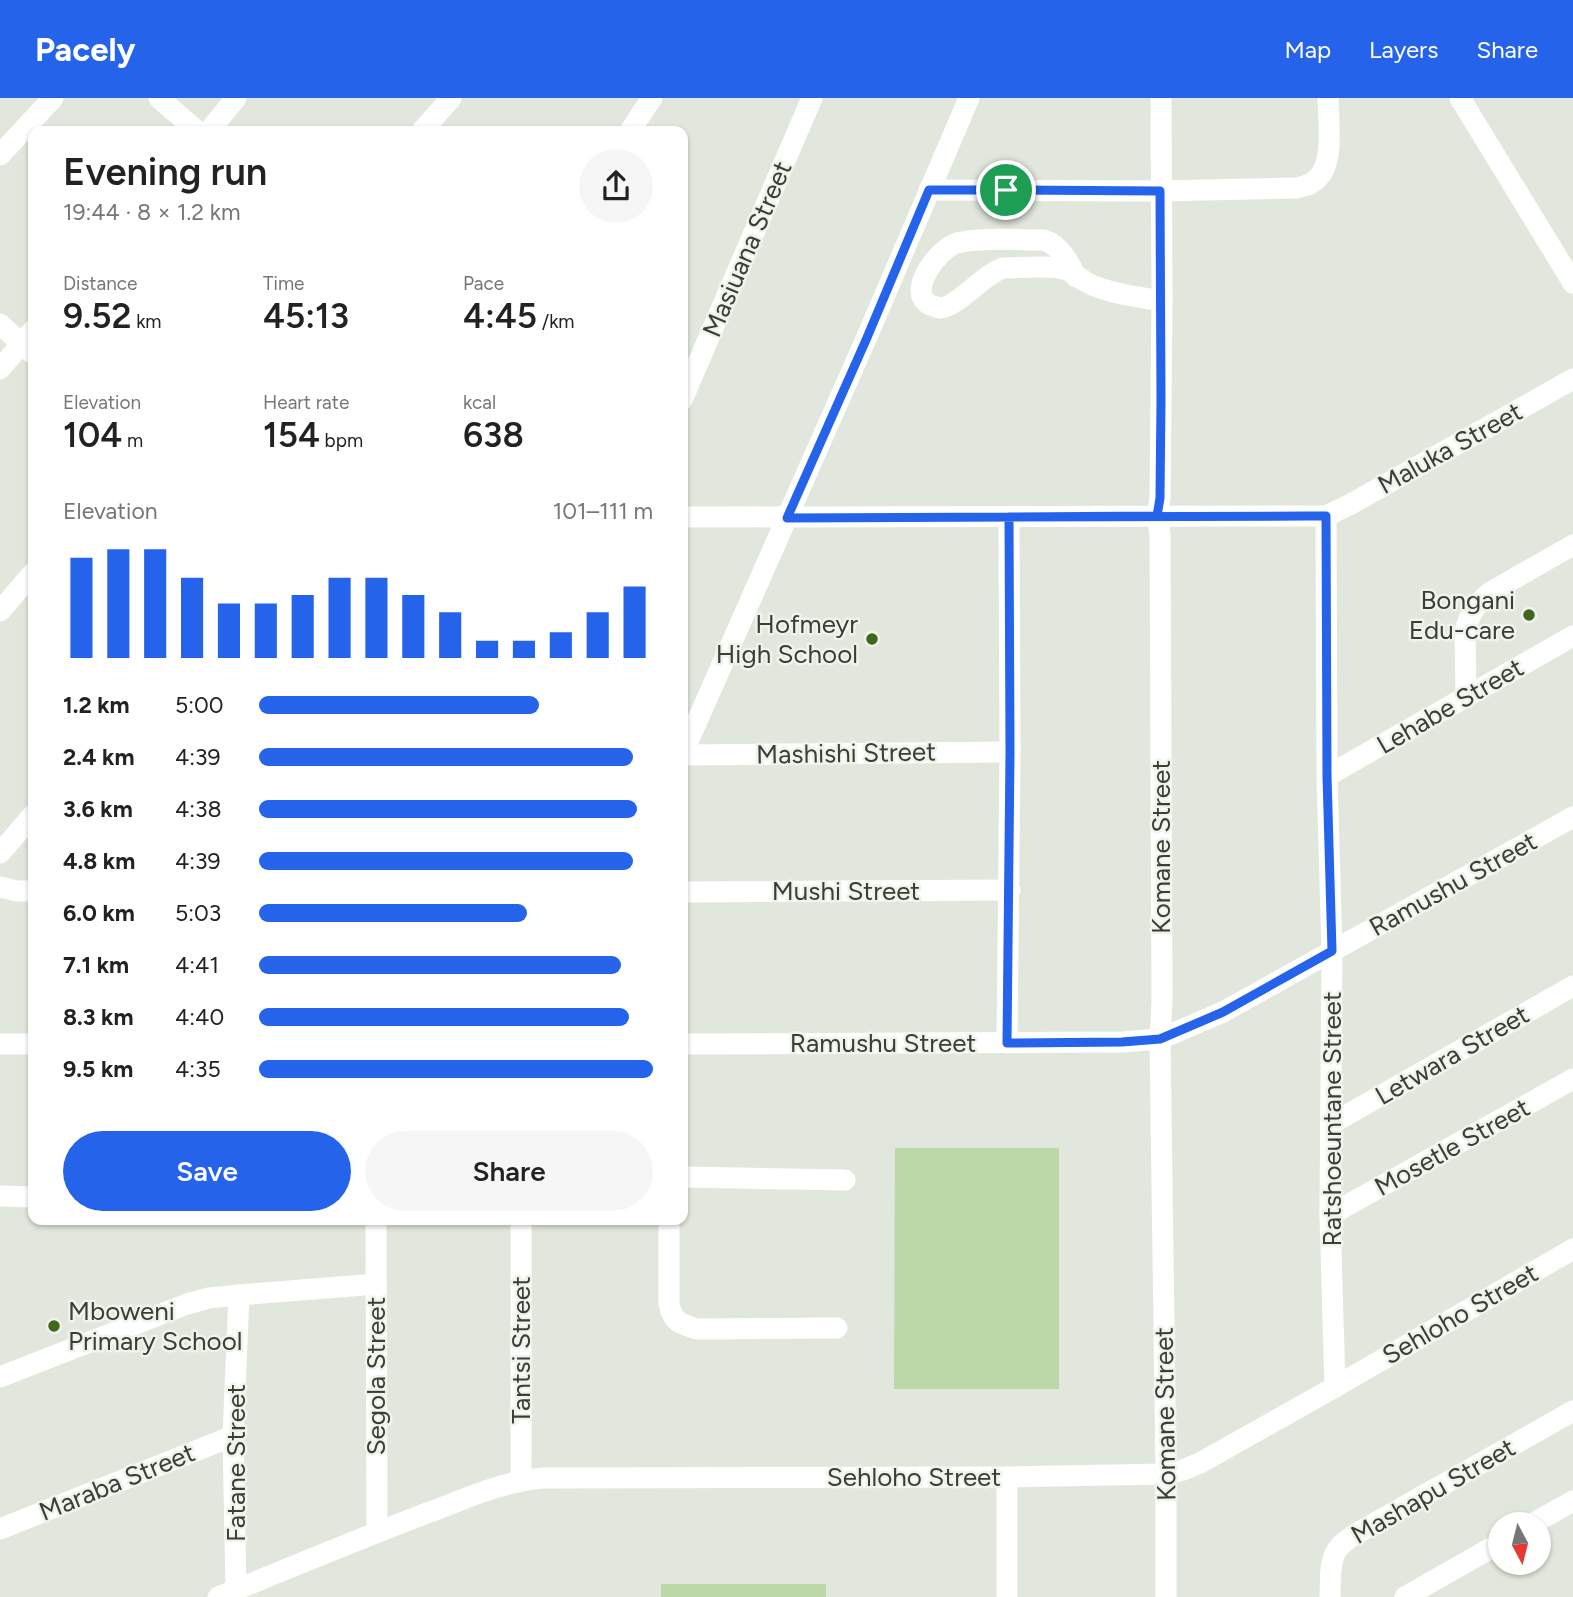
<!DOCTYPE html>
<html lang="en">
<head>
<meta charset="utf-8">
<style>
	:root { --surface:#fff; --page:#f6f6f6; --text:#222; --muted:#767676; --accent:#2563eb }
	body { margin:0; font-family:Figtree,sans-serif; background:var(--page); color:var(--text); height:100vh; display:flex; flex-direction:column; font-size:26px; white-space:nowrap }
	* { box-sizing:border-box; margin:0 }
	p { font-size:23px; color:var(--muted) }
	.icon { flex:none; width:38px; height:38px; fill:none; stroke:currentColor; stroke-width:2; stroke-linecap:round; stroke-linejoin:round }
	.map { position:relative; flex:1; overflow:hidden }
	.panel { position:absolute; left:28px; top:28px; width:660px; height:1099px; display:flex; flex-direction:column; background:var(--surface); border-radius:14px; box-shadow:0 2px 5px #0004 }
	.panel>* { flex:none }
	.needle { width:46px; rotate:173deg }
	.tools { position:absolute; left:1488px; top:1414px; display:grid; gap:14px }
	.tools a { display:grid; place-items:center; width:63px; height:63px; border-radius:50%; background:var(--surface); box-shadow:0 2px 5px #0004; font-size:35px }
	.pin { position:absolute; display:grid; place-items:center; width:60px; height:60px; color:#fff; margin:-30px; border:4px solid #fff; border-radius:50%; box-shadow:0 2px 7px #0007 }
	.round { display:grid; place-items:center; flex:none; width:74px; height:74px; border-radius:37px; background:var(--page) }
	.overview { display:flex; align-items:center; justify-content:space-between; height:119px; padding:0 35px }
	h1 { font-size:38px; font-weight:600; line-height:52px }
	.figures { display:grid; grid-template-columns:repeat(3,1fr); gap:10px; height:119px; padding:7px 35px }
	.figures div { display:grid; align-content:center }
	.figures b { font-size:35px; font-weight:600 }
	.figures small { font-size:19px; font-weight:400 }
	.figures p { font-size:19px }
	.chart { height:196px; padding:14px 35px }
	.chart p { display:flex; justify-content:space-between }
	.chart svg { width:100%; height:126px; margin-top:7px; stroke:var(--accent); stroke-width:6 }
	.action { display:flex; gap:14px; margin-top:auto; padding:14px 35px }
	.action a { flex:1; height:80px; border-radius:42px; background:var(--accent); color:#fff; font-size:28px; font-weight:600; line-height:80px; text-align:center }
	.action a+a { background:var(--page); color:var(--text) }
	ul { padding:0 35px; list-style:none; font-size:23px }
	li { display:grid; grid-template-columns:112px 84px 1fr; align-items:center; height:52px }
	li i { height:18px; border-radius:9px; background:var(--accent) }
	header { display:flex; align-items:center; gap:42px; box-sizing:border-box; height:98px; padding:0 35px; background:var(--accent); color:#fff }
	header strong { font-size:33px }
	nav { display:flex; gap:38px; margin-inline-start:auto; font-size:24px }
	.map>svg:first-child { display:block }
	.green { fill:#bcd8a7 }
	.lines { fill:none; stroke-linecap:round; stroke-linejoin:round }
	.minor { stroke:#fff; stroke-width:21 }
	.route-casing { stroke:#fff; stroke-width:14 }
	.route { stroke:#2563eb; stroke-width:9 }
	.poi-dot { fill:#42661e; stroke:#eef4ea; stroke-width:2.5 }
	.labels { text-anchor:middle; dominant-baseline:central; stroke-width:5; stroke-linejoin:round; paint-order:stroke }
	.street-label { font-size:26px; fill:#3b3d39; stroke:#eef4ea }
	.poi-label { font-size:26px; fill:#3b3d39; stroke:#eef4ea; text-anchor:end }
</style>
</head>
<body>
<header>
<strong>Pacely</strong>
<nav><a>Map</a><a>Layers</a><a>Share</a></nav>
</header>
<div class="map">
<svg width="1573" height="1499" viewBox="0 0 1573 1499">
	<rect width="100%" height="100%" fill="#e1e7dd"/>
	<!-- green -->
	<g class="green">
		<polygon points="895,1050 1059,1050 1059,1291 894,1291"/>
		<rect x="661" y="1486" width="165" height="13"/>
	</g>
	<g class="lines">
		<!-- minor -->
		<g class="minor">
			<polyline points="159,0 197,33"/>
			<polyline points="1161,0 1162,203 1160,400 1157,418 1160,437 1162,902 1160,941 1166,1376 1166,1499"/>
			<polyline points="1460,0 1573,185"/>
			<polyline points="209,33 236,0"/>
			<polyline points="422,33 451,0"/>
			<polyline points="630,33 652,0"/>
			<polyline points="0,57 53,0"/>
			<path d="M929 92 1160 93 1297 90C1302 88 1308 88 1313 84 1336 70 1328 24 1328 0"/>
			<path d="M1076 179C1069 164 1060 147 1044 142 1018 142 981 139 957 145 939 150 905 194 930 207 931 207 939 210 940 210 956 210 984 176 1003 170 1019 170 1049 167 1064 171 1075 175 1084 185 1097 189 1118 197 1140 199 1162 203"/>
			<polyline points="0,226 33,256"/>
			<polyline points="0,271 33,232"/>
			<polyline points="682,302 812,0"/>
			<polyline points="1326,418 1327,678 1332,853 1330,1117 1335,1289"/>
			<polyline points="682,419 1326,418 1351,406 1573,281"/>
			<polyline points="0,513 33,475"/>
			<path d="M1466 600 1465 533C1469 516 1477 506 1489 495L1573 447"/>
			<polyline points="682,657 866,241 969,0"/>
			<polyline points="682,657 1010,654"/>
			<polyline points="1327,678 1573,538"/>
			<polyline points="0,755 33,717"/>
			<polyline points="0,789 17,793 33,793"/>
			<polyline points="682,794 1010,792"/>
			<polyline points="1007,945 1010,654 1009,419"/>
			<polyline points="0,946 33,946"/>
			<polyline points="682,946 1123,944 1160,941 1223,914 1573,719"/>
			<polyline points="1331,1026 1573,888"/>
			<polyline points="682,1079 845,1082"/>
			<polyline points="0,1098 33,1099"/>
			<polyline points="1330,1117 1573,981"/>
			<polyline points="376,1122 377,1434"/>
			<path d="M669 1122V1205C672 1224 680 1226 697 1231L837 1230"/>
			<polyline points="0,1279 187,1206 209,1200 239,1197 376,1186"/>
			<polyline points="521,1382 521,1122"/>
			<polyline points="1532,1426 1573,1403"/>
			<polyline points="0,1431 233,1338"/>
			<polyline points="236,1492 233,1338 239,1197"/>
			<path d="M218 1499C287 1471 356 1442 427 1415 466 1401 502 1383 544 1380L1007 1379 1166 1376 1183 1372 1200 1365 1335 1289 1573 1151"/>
			<polyline points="1007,1499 1007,1379"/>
			<path d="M1330 1499C1331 1483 1328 1461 1340 1448 1344 1444 1350 1440 1354 1437L1573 1313"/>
			<polyline points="1405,1499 1500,1445"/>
		</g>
	</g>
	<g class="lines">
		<defs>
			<polyline id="route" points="1006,92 1160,93 1161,302 1160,400 1157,418 1009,419 1010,654 1007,945 1122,944 1160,941 1223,914 1332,853 1327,678 1326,418 1306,418 787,420 866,242 929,92 1006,92"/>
		</defs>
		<!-- route casing -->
		<use href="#route" class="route-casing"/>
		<!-- route -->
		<use href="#route" class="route"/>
	</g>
	<!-- markers -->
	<g class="poi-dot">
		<circle cx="1529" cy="517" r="7"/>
		<circle cx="872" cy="541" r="7"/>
		<circle cx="54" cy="1228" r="7"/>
	</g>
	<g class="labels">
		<!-- street labels -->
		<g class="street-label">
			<text transform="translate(747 151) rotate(-67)">Masiuana Street</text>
			<text transform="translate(1450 350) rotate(-29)">Maluka Street</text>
			<text transform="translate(1450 608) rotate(-30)">Lehabe Street</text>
			<text transform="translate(846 655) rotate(-1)">Mashishi Street</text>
			<text transform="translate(1161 749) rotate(-90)">Komane Street</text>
			<text transform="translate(1453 786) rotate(-29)">Ramushu Street</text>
			<text x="846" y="793">Mushi Street</text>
			<text x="883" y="945">Ramushu Street</text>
			<text transform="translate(1452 957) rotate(-30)">Letwara Street</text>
			<text transform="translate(1332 1021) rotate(-90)">Ratshoeuntane Street</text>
			<text transform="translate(1452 1049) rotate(-29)">Mosetle Street</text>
			<text transform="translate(1460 1216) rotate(-30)">Sehloho Street</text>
			<text transform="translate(521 1252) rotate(-90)">Tantsi Street</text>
			<text transform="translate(376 1278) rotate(-90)">Segola Street</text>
			<text transform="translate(1165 1316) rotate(-91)">Komane Street</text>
			<text transform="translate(236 1365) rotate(-90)">Fatane Street</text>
			<text x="914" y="1379">Sehloho Street</text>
			<text transform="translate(117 1384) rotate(-22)">Maraba Street</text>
			<text transform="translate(1433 1393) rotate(-30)">Mashapu Street</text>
		</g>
		<!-- poi labels -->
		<g class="poi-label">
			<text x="1515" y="502">Bongani<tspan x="1515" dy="30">Edu-care</tspan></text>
			<text x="858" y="526">Hofmeyr<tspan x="858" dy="30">High School</tspan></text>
			<text x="68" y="1213" text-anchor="start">Mboweni<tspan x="68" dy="30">Primary School</tspan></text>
		</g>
	</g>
</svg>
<div class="tools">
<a><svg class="needle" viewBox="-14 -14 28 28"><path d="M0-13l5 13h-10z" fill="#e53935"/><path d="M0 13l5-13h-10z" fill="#767676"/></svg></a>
</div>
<div class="pin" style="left:1006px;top:92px;background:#1e9e55"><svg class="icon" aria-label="arrive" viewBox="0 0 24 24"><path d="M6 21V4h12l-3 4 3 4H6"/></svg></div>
<section class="panel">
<div class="overview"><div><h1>Evening run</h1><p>19:44 · 8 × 1.2 km</p></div><a class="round"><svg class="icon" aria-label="share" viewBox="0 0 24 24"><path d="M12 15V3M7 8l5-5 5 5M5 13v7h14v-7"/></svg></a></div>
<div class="figures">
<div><p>Distance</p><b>9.52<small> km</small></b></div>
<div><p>Time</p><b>45:13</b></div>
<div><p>Pace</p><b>4:45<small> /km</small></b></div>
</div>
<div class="figures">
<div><p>Elevation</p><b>104<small> m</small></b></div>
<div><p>Heart rate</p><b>154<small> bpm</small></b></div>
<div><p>kcal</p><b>638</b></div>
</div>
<div class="chart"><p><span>Elevation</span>101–111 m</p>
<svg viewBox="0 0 160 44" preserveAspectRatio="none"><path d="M5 44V9M15 44V6M25 44V6M35 44V16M45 44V25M55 44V25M65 44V22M75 44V16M85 44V16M95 44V22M105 44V28M115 44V38M125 44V38M135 44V35M145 44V28M155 44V19"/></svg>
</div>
<ul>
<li><b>1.2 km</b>5:00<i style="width:71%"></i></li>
<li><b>2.4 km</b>4:39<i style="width:95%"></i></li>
<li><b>3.6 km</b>4:38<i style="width:96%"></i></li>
<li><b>4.8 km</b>4:39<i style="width:95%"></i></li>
<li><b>6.0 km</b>5:03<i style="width:68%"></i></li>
<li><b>7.1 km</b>4:41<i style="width:92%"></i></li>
<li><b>8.3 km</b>4:40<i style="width:94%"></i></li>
<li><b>9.5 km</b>4:35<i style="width:100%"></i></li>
</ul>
<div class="action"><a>Save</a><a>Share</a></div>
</section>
</div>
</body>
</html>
